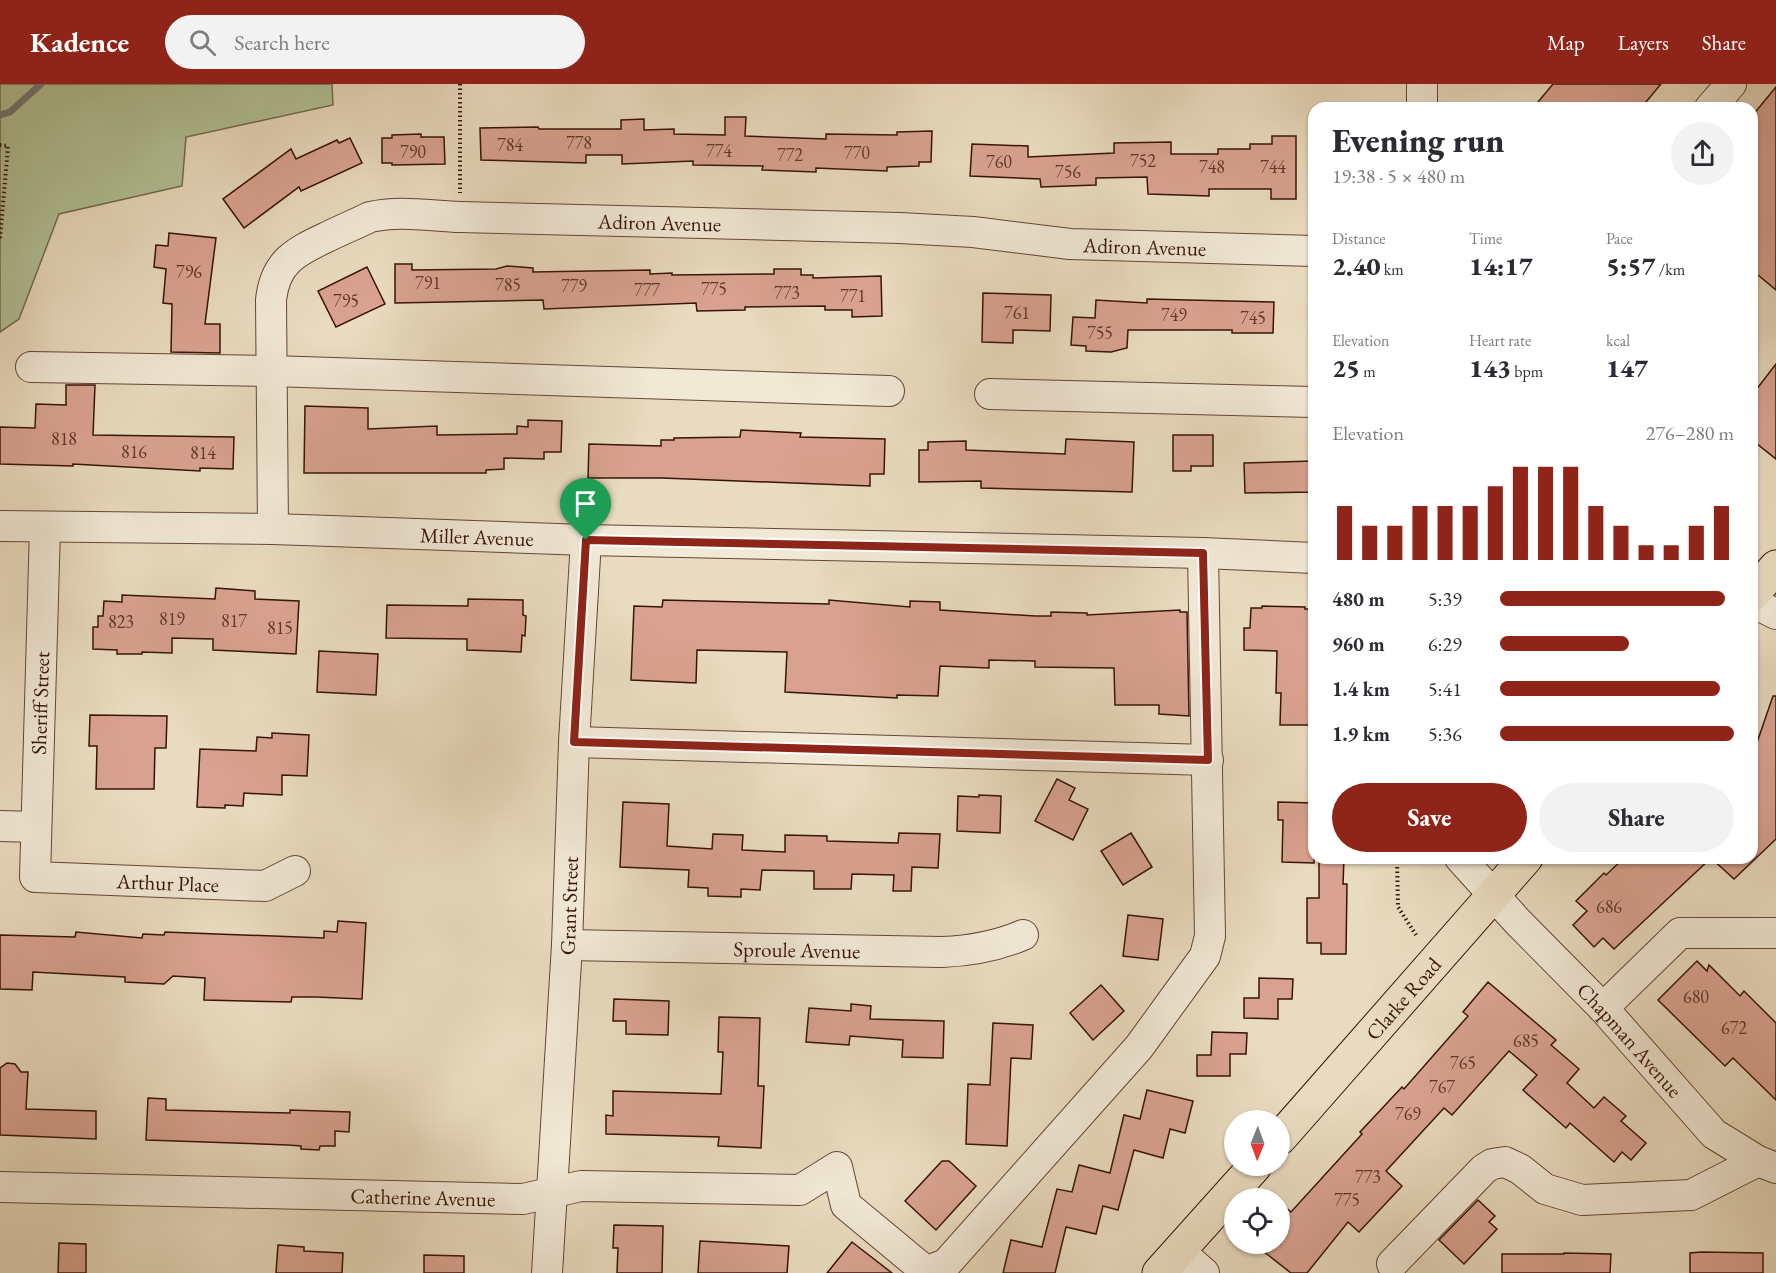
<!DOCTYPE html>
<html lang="en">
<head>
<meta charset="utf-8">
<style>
	:root { --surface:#fff; --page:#f2f2f3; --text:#2b2b33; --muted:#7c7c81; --accent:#8f2418 }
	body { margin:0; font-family:"EB Garamond",serif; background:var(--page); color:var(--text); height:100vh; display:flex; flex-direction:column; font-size:22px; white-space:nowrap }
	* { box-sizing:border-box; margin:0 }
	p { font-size:20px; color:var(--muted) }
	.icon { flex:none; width:33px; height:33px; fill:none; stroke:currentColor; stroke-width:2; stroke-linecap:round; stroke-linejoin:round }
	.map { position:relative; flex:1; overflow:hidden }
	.details { position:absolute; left:1308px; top:18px; width:450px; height:762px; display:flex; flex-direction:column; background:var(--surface); border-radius:18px; box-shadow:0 2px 4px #0004 }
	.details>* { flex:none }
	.needle { width:39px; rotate:181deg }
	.tools { position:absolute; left:1224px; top:1026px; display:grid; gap:12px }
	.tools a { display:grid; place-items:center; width:66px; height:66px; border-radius:50%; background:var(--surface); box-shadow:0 2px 4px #0004; font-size:30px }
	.pin { position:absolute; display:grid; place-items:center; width:51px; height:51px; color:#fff; margin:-62px -26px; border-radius:50% 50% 50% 0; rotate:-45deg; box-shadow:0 0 6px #0007 }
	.pin .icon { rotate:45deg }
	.round { display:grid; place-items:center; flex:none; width:63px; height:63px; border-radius:32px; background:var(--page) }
	.headline { display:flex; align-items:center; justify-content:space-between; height:102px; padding:0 24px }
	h1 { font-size:33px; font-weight:800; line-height:45px }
	.stats { display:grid; grid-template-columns:repeat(3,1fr); gap:9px; height:102px; padding:6px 24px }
	.stats div { display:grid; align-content:center }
	.stats b { font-size:26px; font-weight:800 }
	.stats small { font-size:16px; font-weight:400 }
	.stats p { font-size:16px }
	.chart { height:168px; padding:12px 24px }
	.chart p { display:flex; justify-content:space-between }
	.chart svg { width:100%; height:108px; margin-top:6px; stroke:var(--accent); stroke-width:6 }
	.cta { display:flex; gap:12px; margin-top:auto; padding:12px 24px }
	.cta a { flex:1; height:69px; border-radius:36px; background:var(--accent); color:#fff; font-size:24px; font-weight:800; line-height:69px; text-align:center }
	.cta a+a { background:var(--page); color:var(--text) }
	ul { padding:0 24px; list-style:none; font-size:20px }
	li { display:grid; grid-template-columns:96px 72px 1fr; align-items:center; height:45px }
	li i { height:15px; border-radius:8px; background:var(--accent) }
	header { display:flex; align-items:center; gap:36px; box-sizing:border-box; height:84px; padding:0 30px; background:var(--accent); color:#fff }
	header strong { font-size:28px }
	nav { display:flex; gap:33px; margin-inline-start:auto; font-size:21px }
	.search { width:420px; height:54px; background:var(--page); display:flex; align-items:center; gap:15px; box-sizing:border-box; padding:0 21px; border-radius:33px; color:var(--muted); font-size:22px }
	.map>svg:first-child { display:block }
	.green { fill:#b1c196; stroke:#746a4e; stroke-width:1.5 }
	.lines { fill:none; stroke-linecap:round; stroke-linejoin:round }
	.stream { stroke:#737773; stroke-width:7 }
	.building { fill:#d9a290; stroke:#371407; stroke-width:1.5 }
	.minor-casing { stroke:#644635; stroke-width:32 }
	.major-casing { stroke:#371407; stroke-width:35 }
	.path { stroke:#371407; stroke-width:4; stroke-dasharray:1.5 3; stroke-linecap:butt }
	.minor { stroke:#f1e8d5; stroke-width:30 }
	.major { stroke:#e9dbbf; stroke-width:33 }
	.route-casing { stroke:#fff; stroke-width:12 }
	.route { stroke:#8f2418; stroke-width:8 }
	.labels { text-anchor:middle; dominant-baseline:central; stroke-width:5; stroke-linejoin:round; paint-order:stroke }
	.number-label { font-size:18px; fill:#603829 }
	.street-label { font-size:21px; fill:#371407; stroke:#f1e8d5 }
</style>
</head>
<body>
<header>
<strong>Kadence</strong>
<div class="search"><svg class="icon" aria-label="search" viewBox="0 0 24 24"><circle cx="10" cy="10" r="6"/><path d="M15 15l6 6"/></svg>Search here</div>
<nav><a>Map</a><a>Layers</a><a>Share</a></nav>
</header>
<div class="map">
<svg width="1776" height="1189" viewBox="0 0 1776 1189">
	<rect width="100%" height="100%" fill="#e9dbbf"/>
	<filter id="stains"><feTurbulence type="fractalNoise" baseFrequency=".00333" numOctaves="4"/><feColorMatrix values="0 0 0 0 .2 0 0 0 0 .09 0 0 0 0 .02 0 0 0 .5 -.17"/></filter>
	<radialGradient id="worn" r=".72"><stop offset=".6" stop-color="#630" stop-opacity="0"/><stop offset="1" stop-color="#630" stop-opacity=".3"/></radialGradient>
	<!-- green -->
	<polygon class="green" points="0,0 332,0 333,21 186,53 182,102 59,130 19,235 0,248"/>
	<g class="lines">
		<!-- stream -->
		<polyline class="stream" points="0,31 10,28 41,0"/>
	</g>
	<!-- building -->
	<g class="building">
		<polygon points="1553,0 1661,0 1641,24 1533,24"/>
		<polygon points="1776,3 1776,206 1752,186 1752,32"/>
		<polygon points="725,33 746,33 745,52 826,55 826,50 897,51 897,48 932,47 931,78 919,78 919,82 887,83 887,87 816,84 816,88 762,86 763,82 693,81 693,77 622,80 622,71 586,71 586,79 481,76 480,44 538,43 539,45 621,45 621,36 644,35 644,46 674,45 674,50 725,51"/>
		<polygon points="421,50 421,53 444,53 445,80 392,81 392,79 382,79 382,54 392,54 392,51"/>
		<polygon points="1272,52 1296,52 1296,115 1271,115 1271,105 1209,105 1209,112 1148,110 1147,93 1096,94 1096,101 1041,103 1040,95 970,92 972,60 1028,62 1028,73 1114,69 1114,59 1171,58 1171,70 1218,70 1218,65 1250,65 1250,60 1272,60"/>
		<polygon points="350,54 362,79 301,107 299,103 244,144 223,115 291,65 296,75 337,56 339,59"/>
		<polygon points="169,149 216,154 205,240 220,240 220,269 171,268 172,220 163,219 166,185 154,183 156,161 168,162"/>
		<polygon points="395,180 412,180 412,186 496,185 507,182 533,184 533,188 650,186 650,190 672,189 672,191 774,190 774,185 801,185 801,191 813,191 813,194 881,192 882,232 852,233 852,226 825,226 825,222 745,223 745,226 697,227 696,219 544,225 543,216 395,219"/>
		<polygon points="367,183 385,220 336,243 318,207"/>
		<polygon points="983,209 1051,211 1050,247 1013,246 1013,259 982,258"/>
		<polygon points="1147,215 1274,218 1273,249 1232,249 1232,246 1128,246 1127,264 1111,268 1086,267 1086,262 1071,261 1073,233 1095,234 1096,216 1147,219"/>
		<polygon points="1776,280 1776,375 1752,356 1752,311"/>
		<polygon points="66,301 95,301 93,351 234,353 233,385 200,384 200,387 73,380 73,382 0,380 0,343 35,344 36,320 66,321"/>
		<polygon points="305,322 368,324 368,345 437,342 437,351 517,350 517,342 528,343 528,336 562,337 561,368 544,368 544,375 504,374 504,385 486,386 486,389 304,389"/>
		<polygon points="741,346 801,349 800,353 885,355 884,390 870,390 870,402 662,394 588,394 589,360 661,362 661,356 674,356 674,354 740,353"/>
		<polygon points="1173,351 1213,351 1213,382 1191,382 1191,387 1173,387"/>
		<polygon points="1066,355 1134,358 1132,408 981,404 981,397 919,398 919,366 928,366 928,358 966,357 966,366 1065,370"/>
		<polygon points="1314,377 1314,408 1245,409 1244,379"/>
		<polygon points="216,504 255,507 255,515 299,517 296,570 213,566 213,555 172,554 172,569 142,568 142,570 117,570 117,566 93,565 93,543 98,543 98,532 103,532 104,517 122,518 122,511 215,515"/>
		<polygon points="468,515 523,516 523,531 526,532 525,552 522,551 521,568 467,566 467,555 386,554 387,521 468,522"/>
		<polygon points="663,516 829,520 829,516 910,523 910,517 940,518 940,526 1035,532 1051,532 1051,528 1087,529 1087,531 1180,526 1180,528 1187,528 1189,632 1159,630 1159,621 1115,621 1114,584 1035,583 1035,577 989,576 989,584 940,582 938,612 897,611 897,614 785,608 787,568 697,566 696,599 631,596 634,522 662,523"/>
		<polygon points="1262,522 1305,523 1305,525 1314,525 1314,641 1280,641 1281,609 1276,609 1277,567 1244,566 1244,544 1250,544 1251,524 1262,524"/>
		<polygon points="319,567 378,570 376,611 317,608"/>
		<polygon points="1773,612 1776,612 1776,755 1734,795 1711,774 1752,774 1752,673"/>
		<polygon points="90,631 167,632 166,664 155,664 154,705 96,705 97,662 89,662"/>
		<polygon points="272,649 309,651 307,692 282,691 282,711 244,709 243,722 225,721 225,724 197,723 200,665 256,667 257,653 272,654"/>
		<polygon points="1057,695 1075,704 1069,716 1088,725 1073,756 1035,737"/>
		<polygon points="979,711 1001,712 1000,749 957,747 958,712 979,713"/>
		<polygon points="623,718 669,720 667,762 712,765 713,750 743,751 742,766 785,768 785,751 827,752 827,757 898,759 899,749 940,750 938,784 912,783 911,807 893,807 894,791 852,790 851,805 814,805 814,787 762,786 760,806 741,805 741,813 708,812 708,804 688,803 689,786 620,783"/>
		<polygon points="1278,718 1314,719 1314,779 1282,778 1283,736 1278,736"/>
		<polygon points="1131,749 1152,783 1123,801 1101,767"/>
		<polygon points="1319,774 1344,774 1343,800 1347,800 1346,870 1321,870 1321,859 1307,859 1307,814 1319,814"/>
		<polygon points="1624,774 1711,774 1614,865 1603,854 1594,863 1573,841 1587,827 1576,817 1604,789 1606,791"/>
		<polygon points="1128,831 1163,835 1158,876 1123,872"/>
		<polygon points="338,837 366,839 362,915 316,913 292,913 291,918 204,916 205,894 173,892 164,900 125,898 125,893 33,888 32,906 0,905 0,851 75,853 76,848 142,854 143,850 164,851 165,848 324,854 324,847 337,848"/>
		<polygon points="1697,877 1707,887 1709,881 1740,912 1744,907 1776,939 1776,1016 1733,974 1725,982 1658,916"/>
		<polygon points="1259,894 1293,895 1292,915 1278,915 1278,935 1244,934 1244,914 1259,914"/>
		<polygon points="1488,898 1556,956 1551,961 1579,985 1567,999 1594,1024 1604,1013 1626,1032 1621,1037 1646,1059 1631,1076 1622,1068 1614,1078 1570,1039 1566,1044 1523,1006 1537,991 1509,967 1452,1031 1444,1024 1386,1087 1402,1102 1359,1148 1348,1138 1307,1189 1291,1189 1254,1160 1280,1160 1280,1118 1291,1128 1362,1050 1360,1048 1402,1003 1404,1005 1468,932 1463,928"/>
		<polygon points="1101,901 1124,927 1093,956 1070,929"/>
		<polygon points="614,915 669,917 668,951 626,950 626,937 613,937"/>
		<polygon points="851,920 871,922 870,935 944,937 943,974 902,973 903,956 850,952 849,961 806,958 809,924 851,927"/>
		<polygon points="719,933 760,934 758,1002 764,1002 761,1064 718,1062 719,1053 606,1050 606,1031 613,1032 613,1007 721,1010 723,968 718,968"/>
		<polygon points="993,939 1033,941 1031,975 1011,974 1007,1062 966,1060 968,1000 990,1001"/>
		<polygon points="1212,948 1247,949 1246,970 1230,970 1230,992 1197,992 1197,971 1211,971"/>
		<polygon points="7,979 15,980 21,988 28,988 26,1025 96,1027 96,1055 0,1051 0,984"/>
		<polygon points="1147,1006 1193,1017 1185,1049 1170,1045 1163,1074 1134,1066 1118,1126 1103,1122 1096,1150 1066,1143 1055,1189 1003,1189 1011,1156 1042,1163 1057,1105 1072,1108 1079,1081 1110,1089 1124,1031 1140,1035"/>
		<polygon points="148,1014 166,1015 166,1026 290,1029 290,1026 350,1028 349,1048 335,1047 335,1062 320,1062 319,1066 301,1065 301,1062 288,1061 146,1056"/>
		<polygon points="942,1077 949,1077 976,1102 936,1146 905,1117"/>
		<polygon points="1478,1116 1495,1132 1489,1138 1497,1145 1464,1180 1439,1156"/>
		<polygon points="614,1141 663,1142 662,1189 617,1189 618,1164 613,1164"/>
		<polygon points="700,1157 789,1162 787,1189 698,1189"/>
		<polygon points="852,1158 892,1189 827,1189"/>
		<polygon points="59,1159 86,1160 86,1189 58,1189"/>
		<polygon points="278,1161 304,1163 304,1167 343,1169 342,1189 276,1189"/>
		<polygon points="1701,1168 1763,1169 1763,1189 1690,1189 1690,1169"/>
		<polygon points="1564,1169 1611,1170 1610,1189 1502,1189 1502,1170 1564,1170"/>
		<polygon points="424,1171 464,1172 464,1189 424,1189"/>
	</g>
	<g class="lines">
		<defs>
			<g id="minor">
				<polyline points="1422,0 1422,24"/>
				<polyline points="1710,24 1731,0"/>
				<polyline points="31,283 271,287 889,307"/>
				<polyline points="990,310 1314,318"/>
				<path id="s1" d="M0 442 273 445 586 456 1203 469 1314 474"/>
				<path id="s2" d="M45 444 35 793 265 802 295 787"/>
				<path id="s3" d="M273 445 271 216C275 178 295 168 327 153 341 146 356 140 370 133 399 126 431 132 460 133L900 144 973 148 1070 160 1314 167"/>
				<polyline points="1752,518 1776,530"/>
				<polyline points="574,658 1208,676"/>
				<polyline points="0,742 36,743"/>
				<path id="s4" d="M1460 774 1517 837 1603 924 1714 1050 1758 1077 1776 1084"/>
				<path id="s5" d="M567 861 942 868C970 867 997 862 1023 851"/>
				<polyline points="1603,924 1680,849 1776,849"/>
				<path id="s6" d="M0 1103 523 1115 581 1102 800 1106 837 1083 846 1121 922 1184 930 1186 946 1180 1139 963 1205 872 1210 852 1203 469"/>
				<polyline points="1179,1167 1204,1189"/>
				<polyline points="1392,1180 1484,1085 1492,1080 1505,1078 1520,1085 1545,1105 1582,1116 1691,1111 1758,1077"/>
				<path id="s7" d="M547 1189 567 861 574 658 586 456"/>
			</g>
			<g id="major">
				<polyline points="1752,511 1776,483"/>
				<path id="s8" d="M1280 1054 1526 774"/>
				<polyline points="1159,1189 1255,1082"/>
			</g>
		</defs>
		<!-- minor casing -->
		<use href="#minor" class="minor-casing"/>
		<!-- major casing -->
		<use href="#major" class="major-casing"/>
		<!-- path -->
		<g class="path">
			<polyline points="460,0 460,109"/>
			<polyline points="0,61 8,62 0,155"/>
			<polyline points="1397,774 1398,823 1416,851"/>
		</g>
		<!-- minor -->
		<use href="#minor" class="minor"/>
		<!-- major -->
		<use href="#major" class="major"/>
	</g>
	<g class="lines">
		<defs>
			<polygon id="route" points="586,456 1203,469 1208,676 574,658"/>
		</defs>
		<!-- route casing -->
		<use href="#route" class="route-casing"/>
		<!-- route -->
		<use href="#route" class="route"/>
	</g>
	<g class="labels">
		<!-- number labels -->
		<g class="number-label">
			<text x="579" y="58">778</text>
			<text x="510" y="60">784</text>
			<text x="719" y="66">774</text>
			<text x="413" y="67">790</text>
			<text x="857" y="68">770</text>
			<text x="790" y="70">772</text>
			<text x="1143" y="76">752</text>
			<text x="999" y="77">760</text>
			<text x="1212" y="82">748</text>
			<text x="1273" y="82">744</text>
			<text x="1068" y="87">756</text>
			<text x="189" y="187">796</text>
			<text x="428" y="198">791</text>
			<text x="508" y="200">785</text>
			<text x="574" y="201">779</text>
			<text x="714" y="204">775</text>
			<text x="647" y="205">777</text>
			<text x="787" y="208">773</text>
			<text x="853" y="211">771</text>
			<text x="346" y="216">795</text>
			<text x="1017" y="228">761</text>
			<text x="1174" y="230">749</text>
			<text x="1253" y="233">745</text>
			<text x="1100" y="248">755</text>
			<text x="64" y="354">818</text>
			<text x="134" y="367">816</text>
			<text x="203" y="368">814</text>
			<text x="172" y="534">819</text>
			<text x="234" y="536">817</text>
			<text x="121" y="537">823</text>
			<text x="280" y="543">815</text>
			<text x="1609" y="822">686</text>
			<text x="1696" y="912">680</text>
			<text x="1734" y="943">672</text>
			<text x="1526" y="956">685</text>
			<text x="1463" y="978">765</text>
			<text x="1442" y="1002">767</text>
			<text x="1408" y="1029">769</text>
			<text x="1368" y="1092">773</text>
			<text x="1347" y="1115">775</text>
		</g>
		<!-- street labels -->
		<g class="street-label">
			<text stroke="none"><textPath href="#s3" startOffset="656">Adiron Avenue</textPath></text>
			<text stroke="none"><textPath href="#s3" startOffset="1142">Adiron Avenue</textPath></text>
			<text stroke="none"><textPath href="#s1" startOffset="477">Miller Avenue</textPath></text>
			<text transform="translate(40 619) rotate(-88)">Sheriff Street</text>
			<text stroke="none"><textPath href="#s2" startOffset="482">Arthur Place</textPath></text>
			<text stroke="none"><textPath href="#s7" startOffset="368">Grant Street</textPath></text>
			<text stroke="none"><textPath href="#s5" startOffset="230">Sproule Avenue</textPath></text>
			<text stroke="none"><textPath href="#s8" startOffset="186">Clarke Road</textPath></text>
			<text stroke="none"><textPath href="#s4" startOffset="249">Chapman Avenue</textPath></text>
			<text stroke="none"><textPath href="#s6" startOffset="423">Catherine Avenue</textPath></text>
		</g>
	</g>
	<rect width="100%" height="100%" filter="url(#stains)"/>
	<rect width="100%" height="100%" fill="url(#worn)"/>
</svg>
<div class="tools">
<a><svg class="needle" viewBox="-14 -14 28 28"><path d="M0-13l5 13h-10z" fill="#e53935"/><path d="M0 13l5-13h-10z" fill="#7c7c81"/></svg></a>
<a><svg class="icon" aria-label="locate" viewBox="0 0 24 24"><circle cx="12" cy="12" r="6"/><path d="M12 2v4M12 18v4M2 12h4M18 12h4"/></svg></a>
</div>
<div class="pin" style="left:586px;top:456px;background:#1e9e55"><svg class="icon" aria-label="arrive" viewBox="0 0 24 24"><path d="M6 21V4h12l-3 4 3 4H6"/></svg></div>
<section class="details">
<div class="headline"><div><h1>Evening run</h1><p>19:38 · 5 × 480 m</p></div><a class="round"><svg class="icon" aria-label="share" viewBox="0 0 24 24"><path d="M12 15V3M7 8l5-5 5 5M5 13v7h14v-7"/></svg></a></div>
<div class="stats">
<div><p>Distance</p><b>2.40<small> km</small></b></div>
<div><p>Time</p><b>14:17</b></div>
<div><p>Pace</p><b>5:57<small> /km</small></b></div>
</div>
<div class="stats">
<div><p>Elevation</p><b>25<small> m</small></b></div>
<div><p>Heart rate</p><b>143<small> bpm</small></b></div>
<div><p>kcal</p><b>147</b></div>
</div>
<div class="chart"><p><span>Elevation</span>276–280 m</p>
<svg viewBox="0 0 160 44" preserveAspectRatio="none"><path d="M5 44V22M15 44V30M25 44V30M35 44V22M45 44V22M55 44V22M65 44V14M75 44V6M85 44V6M95 44V6M105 44V22M115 44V30M125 44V38M135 44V38M145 44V30M155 44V22"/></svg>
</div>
<ul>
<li><b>480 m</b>5:39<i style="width:96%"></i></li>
<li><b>960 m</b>6:29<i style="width:55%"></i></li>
<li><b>1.4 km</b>5:41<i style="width:94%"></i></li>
<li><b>1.9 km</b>5:36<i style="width:100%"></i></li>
</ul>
<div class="cta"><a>Save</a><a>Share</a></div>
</section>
</div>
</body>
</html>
